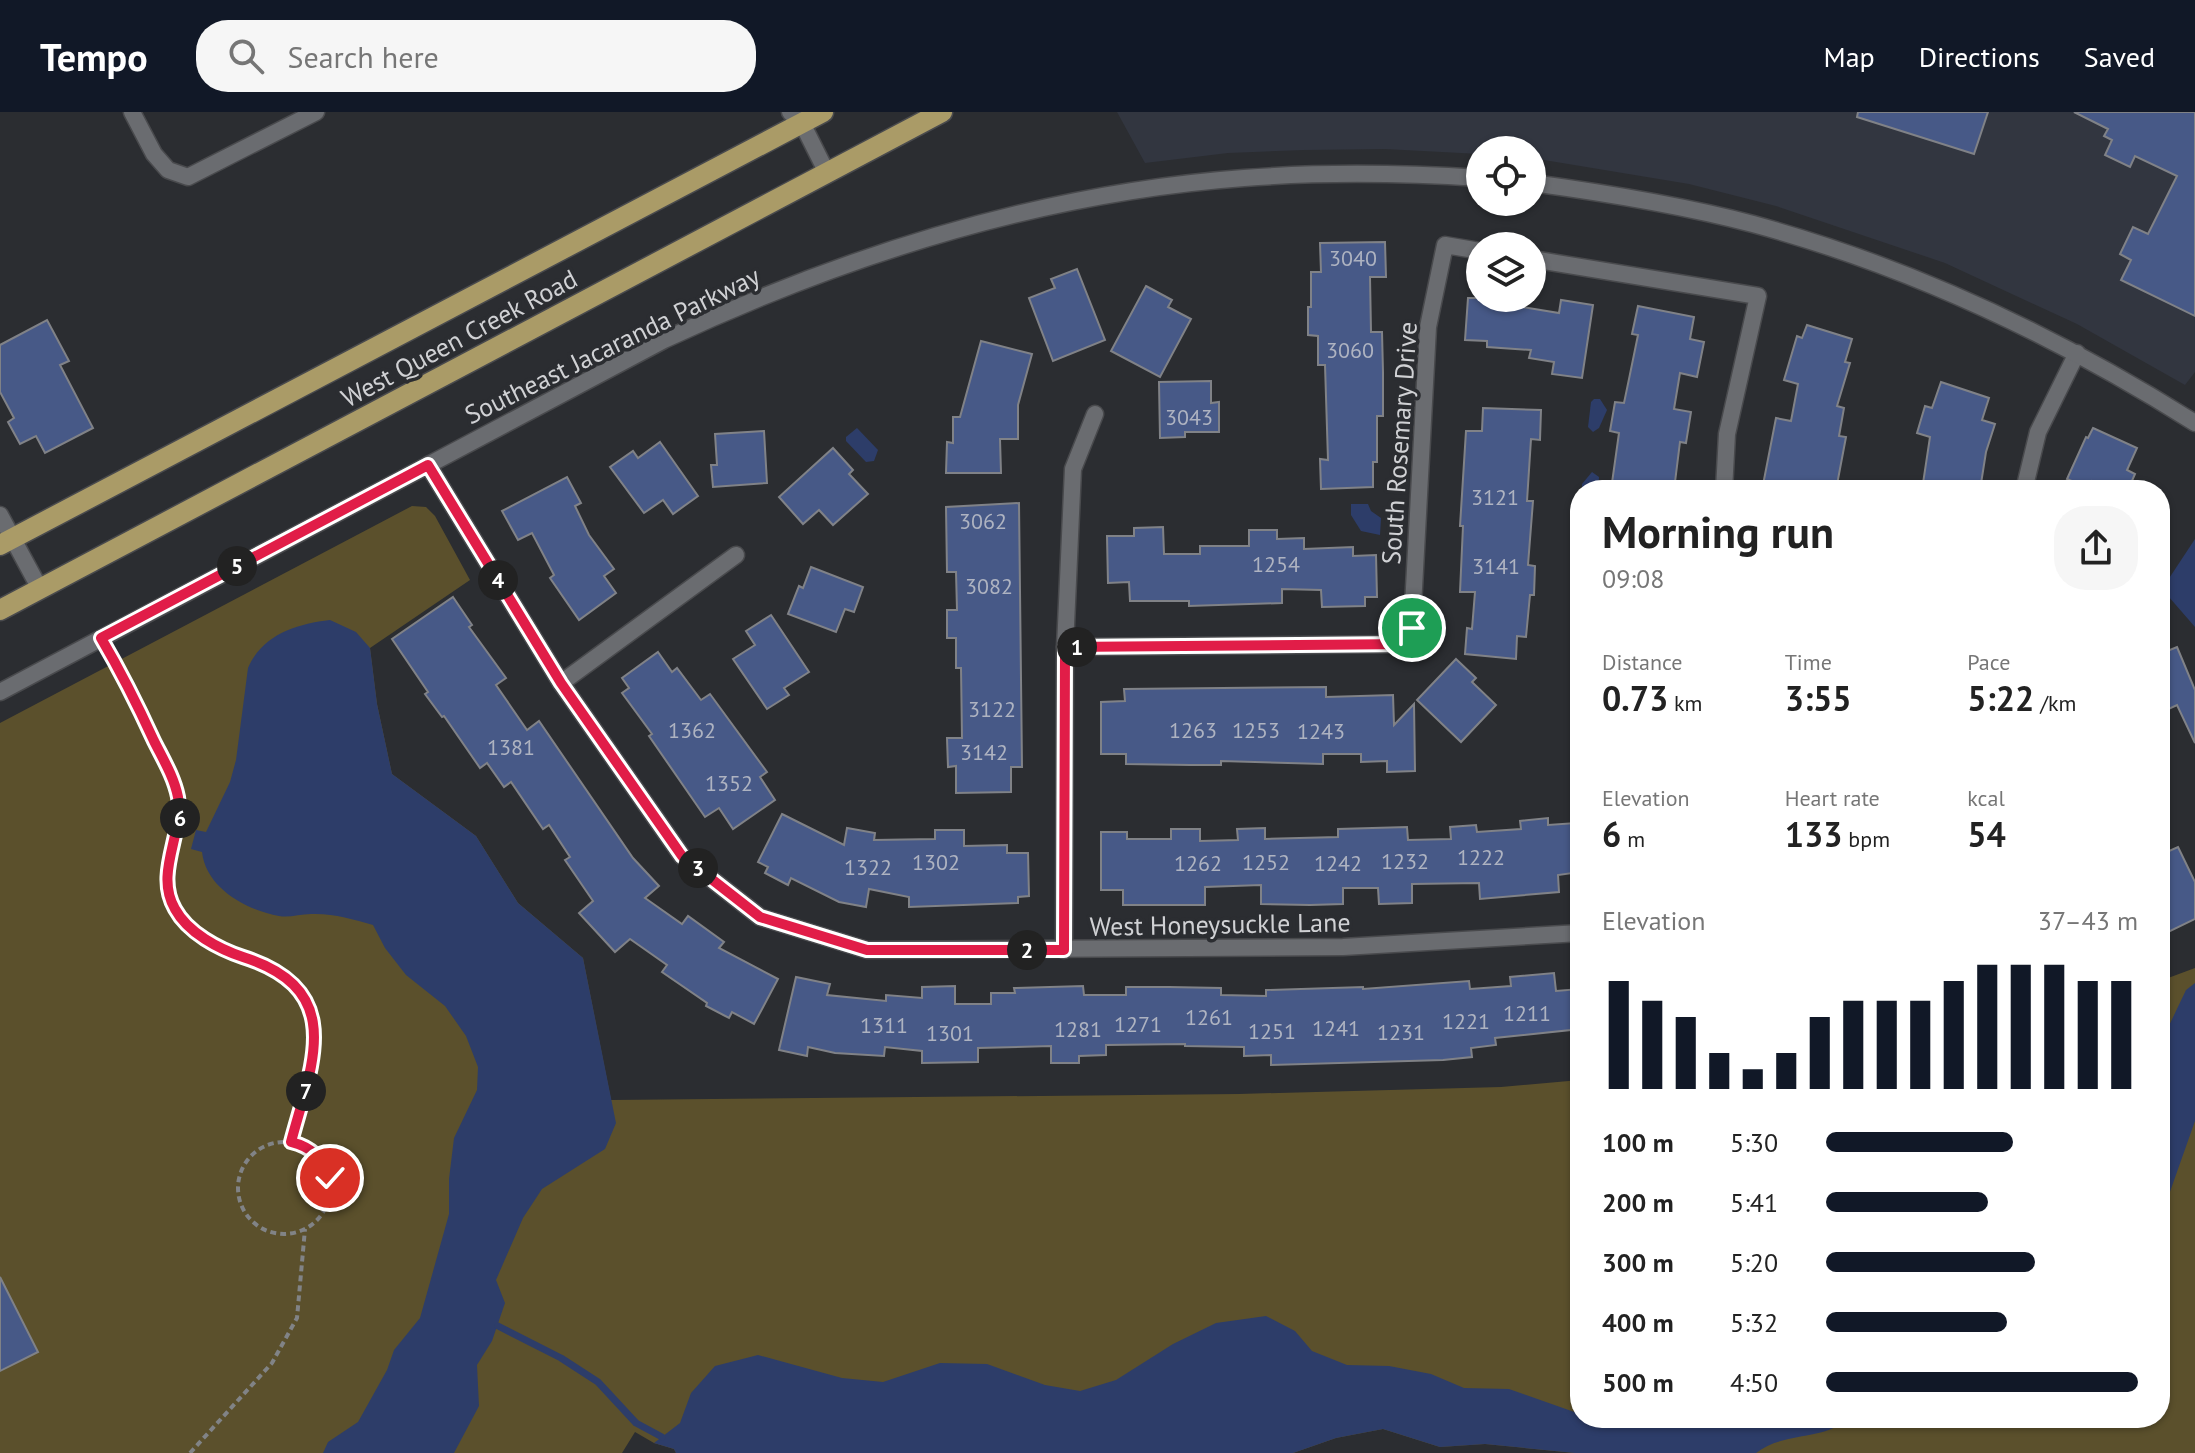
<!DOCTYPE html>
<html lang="en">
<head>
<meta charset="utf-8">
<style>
	:root { --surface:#fff; --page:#f6f6f6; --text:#222; --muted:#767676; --accent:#111827 }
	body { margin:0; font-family:"PT Sans",sans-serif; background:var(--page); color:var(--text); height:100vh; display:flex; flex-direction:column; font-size:30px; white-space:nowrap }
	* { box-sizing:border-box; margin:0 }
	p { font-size:26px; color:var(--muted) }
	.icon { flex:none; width:44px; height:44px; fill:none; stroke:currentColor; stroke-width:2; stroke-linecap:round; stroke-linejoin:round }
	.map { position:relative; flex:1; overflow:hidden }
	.panel { position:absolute; left:1570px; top:368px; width:600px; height:948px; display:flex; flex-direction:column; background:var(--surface); border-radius:32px; box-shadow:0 2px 6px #0004 }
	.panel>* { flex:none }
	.fabs { position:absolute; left:1466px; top:24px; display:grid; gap:16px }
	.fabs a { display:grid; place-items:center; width:80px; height:80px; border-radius:50%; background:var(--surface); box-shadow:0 2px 6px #0004; font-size:40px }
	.pin { position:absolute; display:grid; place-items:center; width:68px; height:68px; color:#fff; margin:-34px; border:4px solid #fff; border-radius:50%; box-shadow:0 2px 8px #0007 }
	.km { position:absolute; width:40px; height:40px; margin:-20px; border-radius:50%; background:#222; color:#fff; font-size:22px; line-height:40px; text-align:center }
	.round { display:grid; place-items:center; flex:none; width:84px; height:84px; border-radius:32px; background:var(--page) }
	.headline { display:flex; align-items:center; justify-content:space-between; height:136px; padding:0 32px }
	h1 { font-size:44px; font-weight:700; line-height:60px }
	.metrics { display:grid; grid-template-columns:repeat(3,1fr); gap:12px; height:136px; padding:8px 32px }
	.metrics div { display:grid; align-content:center }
	.metrics b { font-size:34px; font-weight:700 }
	.metrics small { font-size:22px; font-weight:400 }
	.metrics p { font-size:22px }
	.chart { height:224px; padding:16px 32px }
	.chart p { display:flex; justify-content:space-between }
	.chart svg { width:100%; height:144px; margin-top:8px; stroke:var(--accent); stroke-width:6 }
	ul { padding:0 32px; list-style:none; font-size:26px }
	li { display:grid; grid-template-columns:128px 96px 1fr; align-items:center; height:60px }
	li i { height:20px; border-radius:10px; background:var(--accent) }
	header { display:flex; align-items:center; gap:48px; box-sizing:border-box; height:112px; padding:0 40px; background:var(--accent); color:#fff }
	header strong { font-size:38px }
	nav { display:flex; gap:44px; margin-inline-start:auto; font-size:28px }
	.search { width:560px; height:72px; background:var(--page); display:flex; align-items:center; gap:20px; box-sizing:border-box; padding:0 28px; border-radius:32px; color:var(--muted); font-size:30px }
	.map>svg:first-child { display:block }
	.built { fill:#323640 }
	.green { fill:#5b502c }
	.water { fill:#2d3d69 }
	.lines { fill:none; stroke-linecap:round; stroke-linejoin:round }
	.stream { stroke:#2d3d69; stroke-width:7 }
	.building { fill:#475987; stroke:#808287; stroke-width:2 }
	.minor-casing { stroke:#494a4d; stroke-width:19 }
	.tertiary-casing { stroke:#494a4d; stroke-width:19 }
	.primary-casing { stroke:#494a4d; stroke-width:23 }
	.path { stroke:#818386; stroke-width:4; stroke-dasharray:6 4; stroke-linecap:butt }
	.minor { stroke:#6a6c70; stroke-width:16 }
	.tertiary { stroke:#6a6c70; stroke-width:16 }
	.primary { stroke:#aa9b67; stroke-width:20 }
	.route-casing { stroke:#fff; stroke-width:16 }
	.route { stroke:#e11d48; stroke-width:10 }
	.labels { text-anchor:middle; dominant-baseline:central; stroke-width:7; stroke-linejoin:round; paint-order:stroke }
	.number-label { font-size:22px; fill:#aeb3c1 }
	.street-label { font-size:26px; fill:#d0d1d4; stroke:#2b2d31 }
</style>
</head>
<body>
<header>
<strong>Tempo</strong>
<div class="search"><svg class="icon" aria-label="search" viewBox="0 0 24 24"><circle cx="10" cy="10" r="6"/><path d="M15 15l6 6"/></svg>Search here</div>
<nav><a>Map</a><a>Directions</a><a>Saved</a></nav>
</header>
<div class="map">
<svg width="2195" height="1341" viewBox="0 0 2195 1341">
	<rect width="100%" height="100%" fill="#2b2d31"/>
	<!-- built -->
	<polygon class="built" points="1117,0 2195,0 2195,260 2185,273 2077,212 1945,151 1776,94 1689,72 1532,46 1532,38 1480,38 1480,42 1385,37 1304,38 1228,41 1145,51"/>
	<!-- green -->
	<polygon class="green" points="412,394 426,395 435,404 470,468 370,536 377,592 392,662 476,724 518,791 583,846 611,988 1239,982 1501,975 1580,968 1580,1306 2160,1306 2160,869 2195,856 2195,1341 1575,1341 1485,1332 1440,1335 1383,1317 1336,1326 1293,1341 676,1341 674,1337 654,1331 635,1320 622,1341 0,1341 0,611"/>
	<!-- water -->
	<g class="water">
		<polygon points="1594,287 1600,287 1607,298 1599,316 1593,320 1588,315 1591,290"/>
		<polygon points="857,316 878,338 874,349 866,350 846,329 846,325"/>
		<polygon points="1592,360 1599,365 1598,378 1582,378 1582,372"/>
		<polygon points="1351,392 1368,392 1371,399 1381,406 1380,423 1361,419 1351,403"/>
		<polygon points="2195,427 2195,515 2162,477"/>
		<path d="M330 508 356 520 370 536 377 592 392 662 476 724 518 791 583 846 616 1011 605 1037 542 1077 523 1106 496 1168 505 1191 492 1229 477 1253 479 1294 454 1341H323L328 1330 358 1310 387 1258 394 1238 420 1206 449 1102V1067L454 1026 477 978 478 955 466 924 445 894 406 863 385 836 373 813C353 807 332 801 311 802 300 802 289 806 279 804 246 798 206 776 202 740L191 737 196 718 206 720 230 670 236 648 248 556C262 523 296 512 330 508Z"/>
		<polygon points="2195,871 2195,1009 2160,1108 2160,986 2167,967 2165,922 2186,878"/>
		<path d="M1266 1204 1295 1219 1312 1239 1347 1253 1389 1254 1431 1262 1464 1276 1509 1277 1580 1302V1306H1602L1631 1311 1661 1306H1848C1826 1329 1784 1319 1756 1341H1575L1485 1332 1440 1335 1383 1317 1336 1326 1293 1341H676L674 1337 654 1331 680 1311 691 1281 715 1254 758 1243 842 1266 883 1270 940 1251 987 1252 1045 1273 1080 1279 1116 1268 1173 1232 1216 1211Z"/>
	</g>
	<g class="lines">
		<!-- stream -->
		<polyline class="stream" points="498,1214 561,1246 598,1270 636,1311 662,1325"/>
	</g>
	<!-- building -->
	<g class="building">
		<polygon points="1858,0 1988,0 1974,42 1857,5"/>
		<polygon points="2074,0 2195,0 2195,204 2121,168 2131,148 2120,142 2133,115 2148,122 2177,64 2135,44 2130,55 2105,43 2112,28 2104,24 2108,17"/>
		<polygon points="1385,130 1386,165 1370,165 1371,220 1382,220 1383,260 1383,304 1377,304 1377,350 1373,350 1373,375 1321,377 1320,347 1328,348 1325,253 1318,253 1318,224 1308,223 1308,195 1311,195 1311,160 1321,160 1320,131"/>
		<polygon points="1077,157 1105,228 1053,249 1029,186 1055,176 1051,167"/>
		<polygon points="1146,174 1172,188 1168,195 1191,207 1160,265 1111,239"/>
		<polygon points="1468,186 1522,186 1522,195 1559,201 1561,188 1593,193 1582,266 1552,262 1554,250 1529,246 1531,238 1487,235 1487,229 1465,228"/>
		<polygon points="1638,194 1694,205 1690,227 1704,230 1697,265 1680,261 1674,297 1691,300 1686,331 1680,330 1674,378 1611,378 1619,321 1610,319 1615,290 1624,291 1629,267 1638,223 1632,222"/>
		<polygon points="47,208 69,249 60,253 93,316 45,341 36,324 20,332 8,310 14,306 0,280 0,233"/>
		<polygon points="1807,213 1852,227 1845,250 1850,251 1837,294 1844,296 1839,324 1846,325 1836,378 1762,378 1776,306 1791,309 1798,272 1784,268 1797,224 1802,226"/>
		<polygon points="981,229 1032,242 1018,293 1018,327 1000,327 1001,361 946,361 947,330 953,331 953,305 960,305"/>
		<polygon points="1211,269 1211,291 1219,290 1219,320 1185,320 1185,325 1160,326 1159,270"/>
		<polygon points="1941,270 1989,286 1982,308 1995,312 1986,340 1980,378 1922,378 1930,325 1917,321 1925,294 1932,296"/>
		<polygon points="1483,296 1541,298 1540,328 1531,327 1527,389 1533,389 1528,453 1535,454 1534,483 1530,483 1526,525 1517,524 1516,547 1465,542 1467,516 1472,517 1475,480 1460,480 1463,414 1460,414 1466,319 1482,319"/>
		<polygon points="2093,316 2137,336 2127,358 2135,362 2128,378 2112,378 2092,369 2088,376 2067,367 2086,325 2088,326"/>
		<polygon points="764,319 767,371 713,375 711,353 717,353 715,322"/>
		<polygon points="660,330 698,384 673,402 663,388 644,401 610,355 633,339 638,346"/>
		<polygon points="833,336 853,358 849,362 868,382 833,413 819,398 803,412 779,385"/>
		<polygon points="567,365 581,391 575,394 589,423 614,457 604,464 616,481 579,508 550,466 554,463 532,421 518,428 502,399"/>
		<polygon points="1019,391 1022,655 1011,655 1011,680 956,681 956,654 948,655 947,626 962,626 961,556 956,556 956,526 947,526 947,498 957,498 956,460 947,460 946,395"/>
		<polygon points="1163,415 1164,442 1200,442 1200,434 1249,434 1249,418 1277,418 1277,427 1304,426 1304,437 1353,435 1353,444 1376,443 1377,485 1365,485 1365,494 1322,495 1321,478 1282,477 1282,491 1189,494 1189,489 1130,489 1129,470 1108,471 1107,424 1134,424 1134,416"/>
		<polygon points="811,455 863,475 854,500 845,497 836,520 788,502 799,474 803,476"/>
		<polygon points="453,485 472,513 469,515 506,566 496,573 527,618 539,609 633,746 659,774 645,786 682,812 688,804 724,830 719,836 778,867 754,912 732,900 729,906 706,894 707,891 662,860 667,853 630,827 615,840 579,801 593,789 565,748 570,745 549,713 543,717 511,670 504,675 487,651 480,656 444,604 442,605 425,582 428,580 392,527"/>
		<polygon points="771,503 809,560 784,576 789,583 767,597 733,547 755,533 746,519"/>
		<polygon points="2177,535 2195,578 2195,631 2177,593 2160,601 2160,542"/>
		<polygon points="658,540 672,560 677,556 701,588 710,582 767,660 760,665 775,688 733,717 719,696 705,705 649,624 652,622 622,581 629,576 622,566"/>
		<polygon points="1456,547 1476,566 1472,570 1496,593 1461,630 1417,588"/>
		<polygon points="1326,575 1326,585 1393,583 1394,613 1414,592 1415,659 1387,660 1387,649 1361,650 1361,642 1323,642 1323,652 1221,649 1221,653 1190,653 1126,652 1126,642 1101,642 1101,590 1125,589 1124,577"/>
		<polygon points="782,702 844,733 847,716 875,721 874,728 935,727 935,718 964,718 964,734 1007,733 1007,741 1028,741 1029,784 1018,785 1018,791 909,795 909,785 869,777 866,795 839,790 791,766 788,773 765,761 768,755 758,750"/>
		<polygon points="1548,706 1548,713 1576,711 1580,760 1558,763 1559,780 1480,787 1479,771 1412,772 1412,791 1379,792 1378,776 1343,776 1343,792 1310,793 1261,792 1261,773 1205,775 1205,793 1123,793 1123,778 1101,778 1101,720 1127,720 1127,727 1171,727 1171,717 1200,717 1200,729 1238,728 1237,717 1265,716 1265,727 1338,725 1338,717 1407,715 1408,728 1451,727 1450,715 1476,713 1477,720 1521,717 1520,709"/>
		<polygon points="2178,735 2195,770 2195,807 2160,824 2160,743"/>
		<polygon points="1554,861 1556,879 1580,877 1580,917 1495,926 1496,933 1471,936 1472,945 1443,948 1271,953 1271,943 1244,944 1244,935 1185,934 1185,932 1106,933 1106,943 1079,944 1079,951 1051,951 1051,934 978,936 978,950 922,951 922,939 885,935 884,944 835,941 808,935 807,944 779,938 796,865 830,872 827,883 886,889 886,883 922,886 922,875 955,874 955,892 991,892 991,881 1015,881 1014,876 1083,874 1084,883 1126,883 1126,875 1169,875 1221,876 1221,883 1266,884 1266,878 1363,875 1363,877 1469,869 1470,877 1511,874 1510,865"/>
		<polygon points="0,1165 38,1240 0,1259"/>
	</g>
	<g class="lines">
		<defs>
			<g id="minor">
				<polyline points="132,0 154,42 168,58 188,65 316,0"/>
				<polyline points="790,0 802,11 827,61"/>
				<polyline points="1532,147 1758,184 1727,322 1724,378"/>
				<polyline points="428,353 561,571 682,744 760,805 867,838 1343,835 1580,821"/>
				<polyline points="2024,378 2038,320 2077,241"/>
				<polyline points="0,403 40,477"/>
				<polyline points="1065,535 1411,532 1428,215 1445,133 1480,139"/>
				<polyline points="561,571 736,443"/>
				<polyline points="1064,838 1065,535 1073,357 1095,302"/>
			</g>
			<g id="tertiary">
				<path d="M1532 71C1606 81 1681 93 1753 112 1911 155 2057 224 2195 311"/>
				<path d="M0 580 664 228C848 142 1041 81 1244 66 1322 60 1402 61 1480 66"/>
			</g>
			<g id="primary">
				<polyline points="0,433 823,0"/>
				<polyline points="0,498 942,0"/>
			</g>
		</defs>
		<!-- minor casing -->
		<use href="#minor" class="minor-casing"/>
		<!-- tertiary casing -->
		<use href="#tertiary" class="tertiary-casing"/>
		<!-- primary casing -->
		<use href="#primary" class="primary-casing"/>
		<!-- path -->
		<g class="path">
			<path d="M111 542 177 680C178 688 181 697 180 704 176 736 160 762 174 794 180 809 196 819 208 828 227 842 250 843 270 854 343 896 307 967 291 1030"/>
			<circle cx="284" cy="1076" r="46"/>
			<polyline points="190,1341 272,1251 297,1206 305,1117"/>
		</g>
		<!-- minor -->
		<use href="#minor" class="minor"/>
		<!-- tertiary -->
		<use href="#tertiary" class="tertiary"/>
		<!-- primary -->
		<use href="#primary" class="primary"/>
	</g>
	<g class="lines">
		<defs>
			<path id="route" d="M330 1066C322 1046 312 1035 291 1030 312 951 347 878 243 845 219 837 188 821 175 797 154 761 184 722 178 685 174 665 163 647 154 629 138 594 121 560 101 526L428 353 561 571 682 744 760 805 867 838H1064L1065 535 1411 532 1412 516"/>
		</defs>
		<!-- route casing -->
		<use href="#route" class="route-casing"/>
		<!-- route -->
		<use href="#route" class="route"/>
	</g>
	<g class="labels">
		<!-- number labels -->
		<g class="number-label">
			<text x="1353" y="146">3040</text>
			<text x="1350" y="238">3060</text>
			<text x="1189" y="305">3043</text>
			<text x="1495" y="385">3121</text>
			<text x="983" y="409">3062</text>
			<text x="1276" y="452">1254</text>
			<text x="1496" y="454">3141</text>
			<text x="989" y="474">3082</text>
			<text x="992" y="597">3122</text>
			<text x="692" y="618">1362</text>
			<text x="1193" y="618">1263</text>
			<text x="1256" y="618">1253</text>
			<text x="1321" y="619">1243</text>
			<text x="511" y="635">1381</text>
			<text x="984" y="640">3142</text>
			<text x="729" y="671">1352</text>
			<text x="1481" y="745">1222</text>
			<text x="1405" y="749">1232</text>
			<text x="936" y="750">1302</text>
			<text x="1266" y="750">1252</text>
			<text x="1198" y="751">1262</text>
			<text x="1338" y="751">1242</text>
			<text x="868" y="755">1322</text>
			<text x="1527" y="901">1211</text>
			<text x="1209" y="905">1261</text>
			<text x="1466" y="909">1221</text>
			<text x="1138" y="912">1271</text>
			<text x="884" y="913">1311</text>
			<text x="1336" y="916">1241</text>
			<text x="1078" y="917">1281</text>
			<text x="1272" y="919">1251</text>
			<text x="1401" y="920">1231</text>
			<text x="950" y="921">1301</text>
		</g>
		<!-- street labels -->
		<g class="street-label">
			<text transform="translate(459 226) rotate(-28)">West Queen Creek Road</text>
			<text transform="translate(612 233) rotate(-26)">Southeast Jacaranda Parkway</text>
			<text transform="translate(1399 331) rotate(-86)">South Rosemary Drive</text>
			<text transform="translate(1220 812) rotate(-1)">West Honeysuckle Lane</text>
		</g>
	</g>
</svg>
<div class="fabs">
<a><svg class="icon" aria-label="locate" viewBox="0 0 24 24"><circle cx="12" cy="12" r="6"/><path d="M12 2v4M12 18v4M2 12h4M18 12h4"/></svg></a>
<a><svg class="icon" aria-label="layers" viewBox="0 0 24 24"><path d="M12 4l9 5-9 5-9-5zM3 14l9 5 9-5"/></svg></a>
</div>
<div class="pin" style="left:1412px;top:516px;background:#1e9e55"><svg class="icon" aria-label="arrive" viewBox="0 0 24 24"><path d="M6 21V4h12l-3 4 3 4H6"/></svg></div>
<div class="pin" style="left:330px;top:1066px;background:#d93025"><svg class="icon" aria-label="check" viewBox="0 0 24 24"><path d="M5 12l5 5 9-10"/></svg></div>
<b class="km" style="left:1077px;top:535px">1</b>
<b class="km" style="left:1027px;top:838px">2</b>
<b class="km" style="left:698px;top:756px">3</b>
<b class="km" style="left:498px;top:468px">4</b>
<b class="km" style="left:237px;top:454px">5</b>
<b class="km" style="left:180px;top:706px">6</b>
<b class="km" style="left:306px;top:979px">7</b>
<section class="panel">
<div class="headline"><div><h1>Morning run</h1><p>09:08</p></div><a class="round"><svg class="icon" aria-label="share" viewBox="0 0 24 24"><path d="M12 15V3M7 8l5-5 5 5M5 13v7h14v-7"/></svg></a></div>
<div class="metrics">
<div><p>Distance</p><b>0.73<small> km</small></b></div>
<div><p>Time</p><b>3:55</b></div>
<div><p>Pace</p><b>5:22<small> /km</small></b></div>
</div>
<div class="metrics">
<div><p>Elevation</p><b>6<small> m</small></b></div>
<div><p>Heart rate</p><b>133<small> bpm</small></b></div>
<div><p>kcal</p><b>54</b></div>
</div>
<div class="chart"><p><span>Elevation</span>37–43 m</p>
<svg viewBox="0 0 160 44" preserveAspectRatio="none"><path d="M5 44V11M15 44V17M25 44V22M35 44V33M45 44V38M55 44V33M65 44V22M75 44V17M85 44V17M95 44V17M105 44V11M115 44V6M125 44V6M135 44V6M145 44V11M155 44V11"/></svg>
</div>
<ul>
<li><b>100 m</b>5:30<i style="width:60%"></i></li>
<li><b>200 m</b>5:41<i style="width:52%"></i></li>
<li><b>300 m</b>5:20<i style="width:67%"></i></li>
<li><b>400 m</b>5:32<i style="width:58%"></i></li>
<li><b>500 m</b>4:50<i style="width:100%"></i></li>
</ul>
</section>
</div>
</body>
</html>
